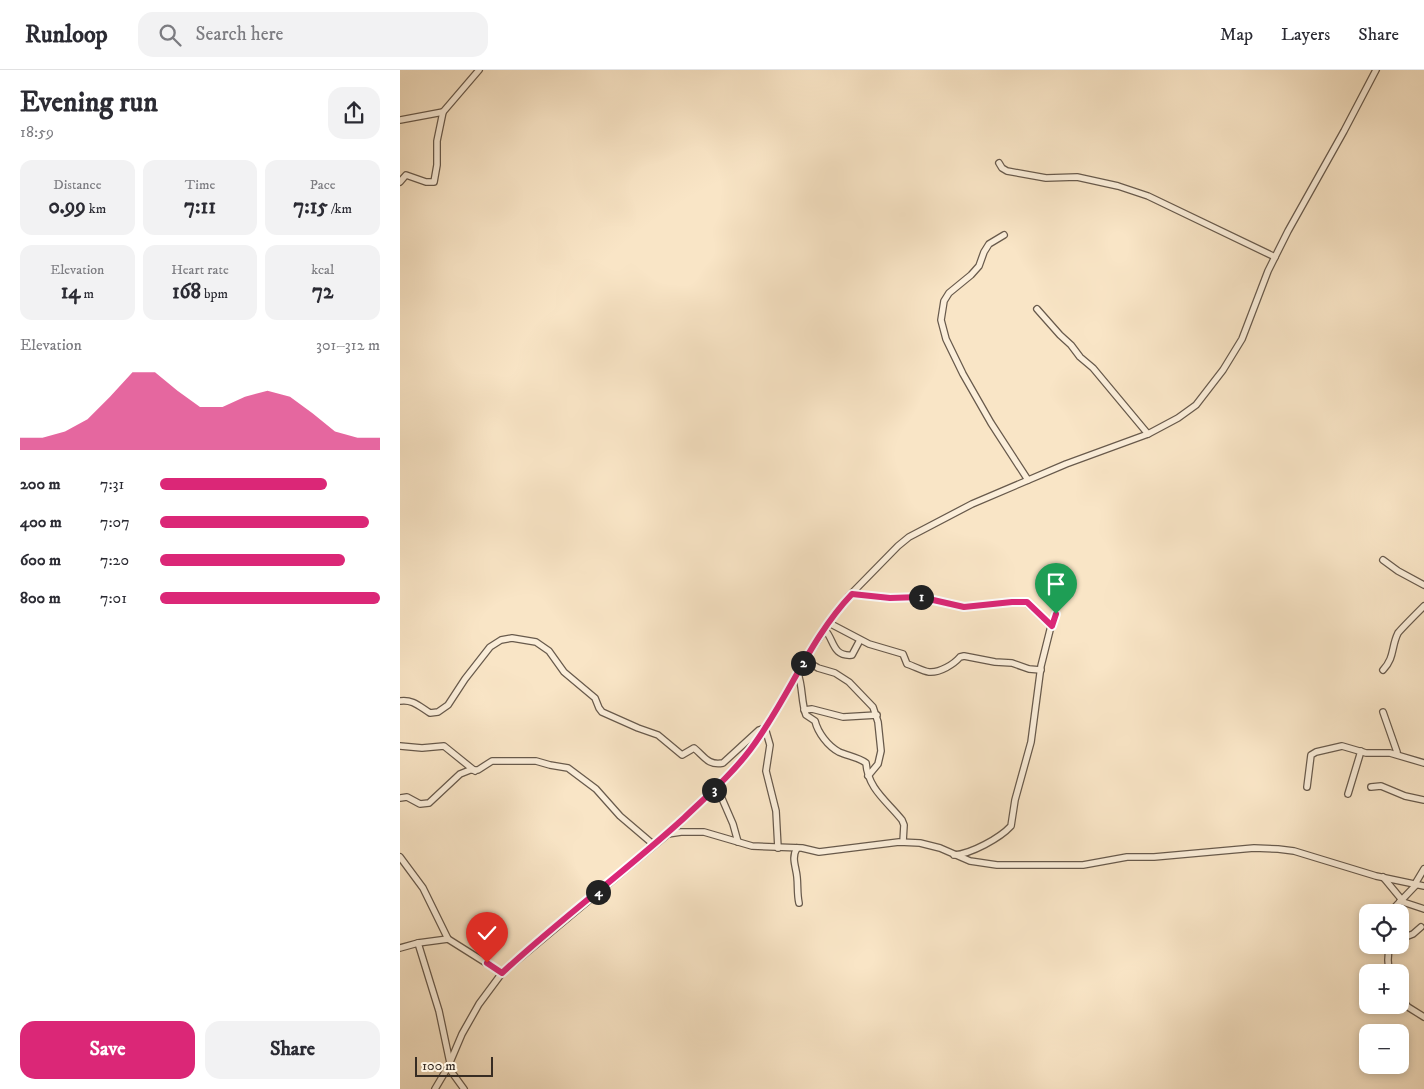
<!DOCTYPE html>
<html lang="en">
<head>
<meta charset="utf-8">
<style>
	:root { --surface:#fff; --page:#f2f2f3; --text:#2b2b33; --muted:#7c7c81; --line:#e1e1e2; --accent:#db2777 }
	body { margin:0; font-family:"IM FELL DW Pica",serif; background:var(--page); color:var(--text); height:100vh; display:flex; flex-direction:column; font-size:19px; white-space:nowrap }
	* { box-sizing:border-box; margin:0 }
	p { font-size:16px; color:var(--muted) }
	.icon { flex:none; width:28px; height:28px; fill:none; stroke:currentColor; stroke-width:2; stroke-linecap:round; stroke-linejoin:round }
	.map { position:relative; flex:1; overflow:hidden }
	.sheet { display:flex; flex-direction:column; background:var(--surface); width:400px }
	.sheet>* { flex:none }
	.controls { position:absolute; left:959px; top:834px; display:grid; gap:10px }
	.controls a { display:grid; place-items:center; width:50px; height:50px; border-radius:10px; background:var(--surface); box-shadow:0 2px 8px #0003; font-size:25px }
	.scale { position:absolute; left:15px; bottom:12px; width:78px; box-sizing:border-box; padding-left:5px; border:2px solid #372c23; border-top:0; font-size:14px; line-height:18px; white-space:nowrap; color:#372c23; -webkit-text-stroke:4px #fbeeda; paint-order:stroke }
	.pin { position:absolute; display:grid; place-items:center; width:42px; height:42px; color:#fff; margin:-51px -21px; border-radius:50% 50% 50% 0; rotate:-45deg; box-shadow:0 0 5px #0007 }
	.pin .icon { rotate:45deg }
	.km { position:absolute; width:25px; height:25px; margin:-12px; border-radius:50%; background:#222; color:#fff; font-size:14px; line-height:25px; text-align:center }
	.round { display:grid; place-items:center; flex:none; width:52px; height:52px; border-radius:15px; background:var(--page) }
	.summary { display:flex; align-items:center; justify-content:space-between; height:85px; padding:0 20px }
	h1 { font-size:28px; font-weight:800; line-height:38px }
	.metrics { display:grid; grid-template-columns:repeat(3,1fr); gap:8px; height:85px; padding:5px 20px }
	.metrics div { display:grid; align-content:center; border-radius:12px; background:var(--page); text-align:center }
	.metrics b { font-size:21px; font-weight:800 }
	.metrics small { font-size:14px; font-weight:400 }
	.metrics p { font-size:14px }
	.chart { height:140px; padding:10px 20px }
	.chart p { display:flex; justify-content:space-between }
	.chart svg { width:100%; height:90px; margin-top:5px; fill:var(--accent); opacity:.7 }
	.button { display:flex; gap:10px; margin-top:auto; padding:10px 20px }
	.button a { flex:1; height:58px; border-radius:15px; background:var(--accent); color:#fff; font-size:20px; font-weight:800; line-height:58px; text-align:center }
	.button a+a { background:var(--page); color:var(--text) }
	ul { padding:0 20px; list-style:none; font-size:16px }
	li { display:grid; grid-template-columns:80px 60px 1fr; align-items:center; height:38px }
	li i { height:12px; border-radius:6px; background:var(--accent) }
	header { display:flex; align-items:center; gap:30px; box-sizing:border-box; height:70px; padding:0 25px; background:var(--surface); border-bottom:1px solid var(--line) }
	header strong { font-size:24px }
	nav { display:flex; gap:28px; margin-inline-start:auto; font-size:18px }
	.search { width:350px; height:45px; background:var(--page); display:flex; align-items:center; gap:12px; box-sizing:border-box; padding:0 18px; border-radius:15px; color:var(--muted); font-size:19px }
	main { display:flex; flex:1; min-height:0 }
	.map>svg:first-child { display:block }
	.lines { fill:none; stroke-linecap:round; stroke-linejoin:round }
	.minor-casing { stroke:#685a4c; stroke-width:8 }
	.minor { stroke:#fbeeda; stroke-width:5.5 }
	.route-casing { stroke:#fff; stroke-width:10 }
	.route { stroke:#db2777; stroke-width:6 }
</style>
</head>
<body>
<header>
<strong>Runloop</strong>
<div class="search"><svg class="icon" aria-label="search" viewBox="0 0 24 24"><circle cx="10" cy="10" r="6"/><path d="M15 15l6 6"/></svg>Search here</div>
<nav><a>Map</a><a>Layers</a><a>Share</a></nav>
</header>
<main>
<section class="sheet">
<div class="summary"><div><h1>Evening run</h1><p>18:59</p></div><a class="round"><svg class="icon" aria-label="share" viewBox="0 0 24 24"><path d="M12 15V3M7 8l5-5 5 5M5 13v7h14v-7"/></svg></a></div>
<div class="metrics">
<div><p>Distance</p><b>0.99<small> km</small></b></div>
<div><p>Time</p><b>7:11</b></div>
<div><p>Pace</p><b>7:15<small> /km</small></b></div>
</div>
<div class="metrics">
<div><p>Elevation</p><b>14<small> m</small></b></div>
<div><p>Heart rate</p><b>168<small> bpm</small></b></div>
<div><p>kcal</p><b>72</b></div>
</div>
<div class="chart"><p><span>Elevation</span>301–312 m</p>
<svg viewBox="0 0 160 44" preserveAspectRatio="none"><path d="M0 44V38L10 38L20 35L30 29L40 18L50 6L60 6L70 15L80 23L90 23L100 18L110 15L120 18L130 26L140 35L150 38L160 38V44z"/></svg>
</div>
<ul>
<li><b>200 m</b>7:31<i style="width:76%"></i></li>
<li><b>400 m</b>7:07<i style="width:95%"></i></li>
<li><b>600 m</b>7:20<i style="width:84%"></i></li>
<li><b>800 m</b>7:01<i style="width:100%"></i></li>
</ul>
<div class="button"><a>Save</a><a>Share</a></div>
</section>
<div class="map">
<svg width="1024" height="1019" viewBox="0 0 1024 1019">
	<rect width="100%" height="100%" fill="#f9e5c6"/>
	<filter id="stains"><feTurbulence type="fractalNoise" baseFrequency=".004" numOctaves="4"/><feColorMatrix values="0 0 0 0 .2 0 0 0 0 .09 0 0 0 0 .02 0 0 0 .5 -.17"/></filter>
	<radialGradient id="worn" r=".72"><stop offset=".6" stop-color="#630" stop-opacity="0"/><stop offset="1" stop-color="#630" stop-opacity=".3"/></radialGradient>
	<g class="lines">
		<defs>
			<g id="minor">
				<polyline points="0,50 43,42 79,0"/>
				<polyline points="599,93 602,98 607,101 646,108 677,107 718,116 748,126 875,187"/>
				<polyline points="0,112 6,105 26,112 34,112 37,95 37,71 43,42"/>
				<polyline points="604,165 589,174 584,182 579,196 571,205 549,223 544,231 541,250 546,269 563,304 591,353 628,410"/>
				<polyline points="637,239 660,265 671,275 680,287 693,298 748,364"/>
				<polyline points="983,490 998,501 1024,515"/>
				<polyline points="452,524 490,528 520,527 564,537 612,532 627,533 652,556"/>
				<path d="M429 553 469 574 503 584 507 594C514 596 522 601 529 602 540 603 554 594 560 587L564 586 595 592 612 593 629 599 641 600"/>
				<path d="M425 560C434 569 432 587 452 585L460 570"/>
				<polyline points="405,590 418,598 435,603 449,612 473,637 478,652 481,681 478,694 468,706"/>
				<path d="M983 600C995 587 991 577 998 563 1001 559 1019 541 1024 536"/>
				<path d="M398 604C403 617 401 632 406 645L415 651C418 663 428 676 439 682 448 686 458 687 466 693 468 719 487 731 502 750L504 755 503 772"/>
				<path d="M0 631C13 629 20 637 30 643L38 642 48 635 65 609 90 577 101 570 112 568 136 572 149 581 164 602 195 628 199 638 202 642 238 658 258 665 282 685 294 678C304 686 308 696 323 693L359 660 365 658 370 675 366 701 376 741 378 778"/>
				<polyline points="404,640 412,639 443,647 477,645"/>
				<polyline points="983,642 997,682"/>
				<polyline points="0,676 22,678 44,676 75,701"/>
				<polyline points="317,717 333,754 338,772"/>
				<polyline points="907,717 911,685 916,682 942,676 966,683 990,683 1024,693"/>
				<polyline points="971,717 981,716 1005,726 1024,730"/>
				<polyline points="948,724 961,681"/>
				<polyline points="0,728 7,727 20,734 29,733 60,704 70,700 78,700 92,691 136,691 150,695 168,698 196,719 220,746 254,775"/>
				<polyline points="268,764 281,762 304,762 352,776 402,778 419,782 499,772 520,773 540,778 570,791 597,795 683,795 727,787 754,787 854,778 878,779 894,781 976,806 1024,816"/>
				<path d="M397 778C391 788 396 796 397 807 398 816 397 824 399 833"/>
				<path d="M554 785C571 784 600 768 611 756L615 730 631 672 641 596 650 560 656 544"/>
				<polyline points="0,787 23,818 48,869 102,903"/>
				<polyline points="983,807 1002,830"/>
				<polyline points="1015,814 1024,799"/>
				<polyline points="1000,831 1024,839"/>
				<polyline points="994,838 1016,815"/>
				<polyline points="1000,869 1013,864 1021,857"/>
				<polyline points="18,873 39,941 50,993"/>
				<polyline points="989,875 988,890 989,902"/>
				<polyline points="0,878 18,873 48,869"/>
				<polyline points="1000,928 1008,937 1024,947"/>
				<polyline points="48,997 64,1019"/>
				<polyline points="35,1019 48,997 62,964 79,934 102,903 268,764 317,717 350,680 373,646 405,590 431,550 449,526 498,476 509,467 572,434 666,394 748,364 778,348 796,335 823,300 842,269 868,201 888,161 944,61 976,0"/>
			</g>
		</defs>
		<!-- minor casing -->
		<use href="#minor" class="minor-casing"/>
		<!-- minor -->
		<use href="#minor" class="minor"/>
	</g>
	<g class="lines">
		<defs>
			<path id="route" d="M87 893 102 903C160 849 225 802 284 748 307 726 331 705 350 680 388 630 409 569 452 524L490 528 520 527 564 537 612 532H627L652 556 656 544"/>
		</defs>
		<!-- route casing -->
		<use href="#route" class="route-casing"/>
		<!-- route -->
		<use href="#route" class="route"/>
	</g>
	<rect width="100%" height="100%" filter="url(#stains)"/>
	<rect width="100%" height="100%" fill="url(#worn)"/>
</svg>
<div class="controls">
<a><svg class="icon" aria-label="locate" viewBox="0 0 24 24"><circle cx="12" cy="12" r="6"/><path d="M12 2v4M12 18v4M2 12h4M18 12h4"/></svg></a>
<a>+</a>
<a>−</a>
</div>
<div class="scale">100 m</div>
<div class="pin" style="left:656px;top:544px;background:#1e9e55"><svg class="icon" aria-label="arrive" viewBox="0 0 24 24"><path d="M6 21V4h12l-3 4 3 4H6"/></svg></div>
<div class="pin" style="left:87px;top:893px;background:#d93025"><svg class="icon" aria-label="check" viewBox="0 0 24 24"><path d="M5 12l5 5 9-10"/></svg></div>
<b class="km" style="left:521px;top:527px">1</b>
<b class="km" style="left:403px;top:593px">2</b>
<b class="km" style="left:314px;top:720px">3</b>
<b class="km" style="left:198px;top:822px">4</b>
</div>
</main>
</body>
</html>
